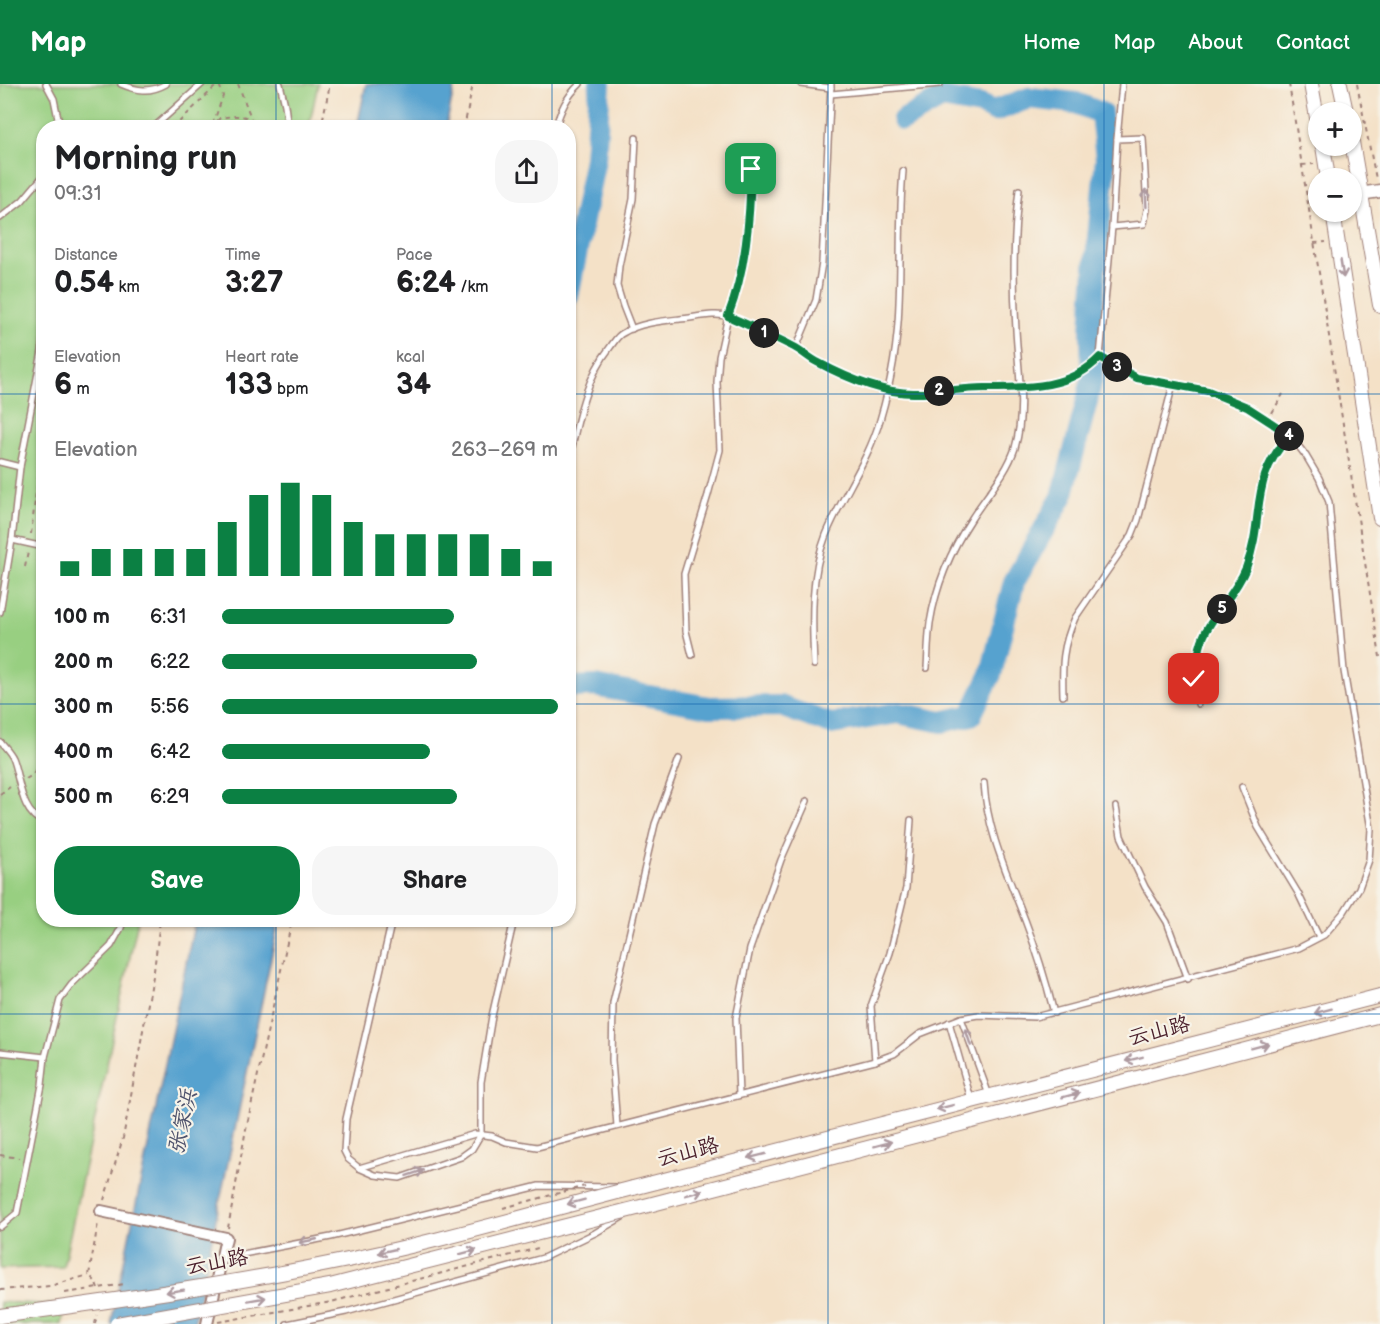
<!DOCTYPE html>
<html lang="en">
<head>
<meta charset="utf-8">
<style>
	:root { --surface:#fff; --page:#f6f6f6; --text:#202124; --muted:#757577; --accent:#0b8043 }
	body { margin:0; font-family:"Balsamiq Sans","LXGW WenKai TC",sans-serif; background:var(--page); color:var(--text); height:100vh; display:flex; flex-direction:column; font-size:22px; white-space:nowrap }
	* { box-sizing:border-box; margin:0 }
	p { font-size:20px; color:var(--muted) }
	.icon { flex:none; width:33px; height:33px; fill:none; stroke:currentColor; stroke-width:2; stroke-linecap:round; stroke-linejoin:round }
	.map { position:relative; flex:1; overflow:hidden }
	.sheet { position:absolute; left:36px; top:36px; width:540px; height:807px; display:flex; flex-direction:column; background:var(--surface); border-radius:24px; box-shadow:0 2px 4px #0004 }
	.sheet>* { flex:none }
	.buttons { position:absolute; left:1308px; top:18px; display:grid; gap:12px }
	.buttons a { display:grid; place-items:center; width:54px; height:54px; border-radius:50%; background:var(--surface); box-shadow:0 2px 4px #0004; font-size:30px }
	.pin { position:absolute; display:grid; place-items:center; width:51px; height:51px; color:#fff; margin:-26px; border-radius:12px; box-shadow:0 3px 9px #0006 }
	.km { position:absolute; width:30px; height:30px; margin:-15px; border-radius:50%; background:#222; color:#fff; font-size:16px; line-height:30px; text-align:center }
	.round { display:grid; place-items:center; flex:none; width:63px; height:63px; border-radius:24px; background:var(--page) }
	.summary { display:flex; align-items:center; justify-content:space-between; height:102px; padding:0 18px }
	h1 { font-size:33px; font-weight:700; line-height:45px }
	.stats { display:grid; grid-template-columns:repeat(3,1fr); gap:9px; height:102px; padding:6px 18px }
	.stats div { display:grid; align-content:center }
	.stats b { font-size:30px; font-weight:700 }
	.stats small { font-size:16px; font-weight:400 }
	.stats p { font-size:16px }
	.chart { height:168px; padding:12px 18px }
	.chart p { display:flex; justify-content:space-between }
	.chart svg { width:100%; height:108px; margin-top:6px; stroke:var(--accent); stroke-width:6 }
	.cta { display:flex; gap:12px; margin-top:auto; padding:12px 18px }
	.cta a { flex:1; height:69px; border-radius:24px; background:var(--accent); color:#fff; font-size:24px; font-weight:700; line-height:69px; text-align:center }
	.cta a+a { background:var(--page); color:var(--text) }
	ul { padding:0 18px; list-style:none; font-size:20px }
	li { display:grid; grid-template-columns:96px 72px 1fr; align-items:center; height:45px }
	li i { height:15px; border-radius:8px; background:var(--accent) }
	header { display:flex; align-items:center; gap:36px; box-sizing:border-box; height:84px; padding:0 30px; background:var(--accent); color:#fff }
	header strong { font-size:28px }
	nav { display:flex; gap:33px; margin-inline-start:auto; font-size:21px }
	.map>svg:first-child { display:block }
	.green { fill:#98cf81; stroke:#717756; stroke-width:1.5 }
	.water { fill:#56a2cf; stroke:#50607d; stroke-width:1.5 }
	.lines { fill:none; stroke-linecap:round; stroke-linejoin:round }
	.river { stroke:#56a2cf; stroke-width:22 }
	.service-casing { stroke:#9f8079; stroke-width:8 }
	.minor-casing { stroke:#9f8079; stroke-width:14 }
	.tertiary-casing { stroke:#9f8079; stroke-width:15 }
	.secondary-casing { stroke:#9f8079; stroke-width:16 }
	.path { stroke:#9f8079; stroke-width:2; stroke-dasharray:4.5 4.5; stroke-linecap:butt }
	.service { stroke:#fff; stroke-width:5 }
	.minor { stroke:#fff; stroke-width:10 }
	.tertiary { stroke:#fff; stroke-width:12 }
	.secondary { stroke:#fff; stroke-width:14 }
	.secondary-bridge-casing { stroke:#9f8079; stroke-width:16; stroke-linecap:butt }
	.path-bridge { stroke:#9f8079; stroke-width:2; stroke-dasharray:4.5 4.5; stroke-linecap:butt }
	.secondary-bridge { stroke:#fff; stroke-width:14 }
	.oneway { stroke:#ae9aa0 }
	.route-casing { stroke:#fff; stroke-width:12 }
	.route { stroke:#0b8043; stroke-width:8 }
	.grid { fill:none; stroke:#1f6fb2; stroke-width:1.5; stroke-opacity:0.55 }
	.labels { text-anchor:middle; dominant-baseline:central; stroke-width:4.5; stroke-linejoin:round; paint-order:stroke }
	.street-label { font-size:21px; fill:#4a1f2b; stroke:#f7f3e8 }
	.water-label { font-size:22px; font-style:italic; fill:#4f536d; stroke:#f7f3e8 }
</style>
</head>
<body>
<header>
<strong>Map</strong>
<nav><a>Home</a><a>Map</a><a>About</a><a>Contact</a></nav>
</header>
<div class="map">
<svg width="1380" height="1240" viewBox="0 0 1380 1240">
	<rect width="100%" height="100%" fill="#f7f3e8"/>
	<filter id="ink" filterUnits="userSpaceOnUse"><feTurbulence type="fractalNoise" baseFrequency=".0167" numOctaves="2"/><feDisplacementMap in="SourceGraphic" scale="12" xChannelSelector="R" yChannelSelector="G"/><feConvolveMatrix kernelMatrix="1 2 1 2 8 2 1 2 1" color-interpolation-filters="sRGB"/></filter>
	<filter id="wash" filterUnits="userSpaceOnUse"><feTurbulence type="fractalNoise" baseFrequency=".008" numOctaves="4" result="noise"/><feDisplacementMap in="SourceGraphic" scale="24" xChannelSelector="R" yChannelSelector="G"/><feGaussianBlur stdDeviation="1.35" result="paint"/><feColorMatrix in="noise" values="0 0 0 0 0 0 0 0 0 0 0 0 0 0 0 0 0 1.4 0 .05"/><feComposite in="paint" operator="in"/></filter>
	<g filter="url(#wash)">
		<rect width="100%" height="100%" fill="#f4e1c7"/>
		<!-- green -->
		<g class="green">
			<polygon points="0,0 318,0 309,43 44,44 44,836 138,836 63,1183 0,1185"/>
			<polygon points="0,1218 65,1221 62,1240 0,1240"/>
		</g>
		<!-- water -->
		<g class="water">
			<polygon points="366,0 455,0 446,43 357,43"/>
			<polygon points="195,836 279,836 194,1240 111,1240"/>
		</g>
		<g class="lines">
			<!-- river -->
			<g class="river">
				<polyline points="568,212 595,75 600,0"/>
				<polyline points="568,603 595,602 709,623 780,622 831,640 898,629 942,638 971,631 991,590 1014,498 1062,413 1087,317 1092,293 1091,246 1095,184 1106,74 1101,29 1076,19 1029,14 994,27 981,21 942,14 903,36"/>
			</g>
		</g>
	</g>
	<g filter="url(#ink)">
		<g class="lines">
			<defs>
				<g id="service">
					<polyline points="46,0 54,15 60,44"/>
					<path d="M121 0C137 7 150 9 166 0"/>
					<polyline points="280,0 285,21 288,44"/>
					<polyline points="801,0 831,4"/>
					<polyline points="831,10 940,0"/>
					<polyline points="153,44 202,0"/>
					<path d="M555 44C561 26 566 13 580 0"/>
					<polyline points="0,134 22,117 44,91"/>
					<polyline points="1112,143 1144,140 1147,126 1143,54 1117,55"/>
					<polyline points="632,245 623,222 617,202 619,182 633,115 636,54"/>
					<polyline points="796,264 816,216 822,179 831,0"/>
					<polyline points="0,378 20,383"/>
					<path d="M568 381C577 340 584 296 611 262 614 258 618 251 623 249 639 239 662 237 680 235 695 234 715 228 730 233 749 240 778 253 796 264 802 267 808 273 814 277 835 290 862 299 886 305 920 314 955 303 990 304 1030 304 1071 304 1100 273L1112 143 1117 55 1122 0"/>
					<polyline points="12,456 44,463"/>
					<polyline points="0,528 12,456 20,383 44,257"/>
					<polyline points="692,571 686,547 684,490 708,411 720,366 717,298 719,273 728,232 735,214 739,193 749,133 753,66"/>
					<path d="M814 581C812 538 810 491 826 451 842 412 868 377 880 336 891 299 898 257 899 219 901 175 899 131 903 87"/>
					<path d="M927 584C928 569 928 554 930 539 936 501 951 466 972 434 986 412 1007 389 1015 364 1026 325 1018 286 1016 246 1013 199 1013 152 1019 106"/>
					<path d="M1063 612C1062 580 1062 563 1075 534L1132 451 1138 436 1173 300"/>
					<path d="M1198 620C1197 612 1195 605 1194 597 1193 584 1201 557 1207 544 1211 538 1217 532 1221 526 1231 513 1241 498 1246 483 1265 431 1247 397 1290 351"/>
					<path d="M0 658C4 663 9 668 12 674 20 693 20 730 44 738"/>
					<path d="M984 699C987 748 1008 791 1025 836 1037 867 1046 897 1054 929"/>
					<polyline points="1242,703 1258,743 1298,809 1319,853"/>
					<polyline points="1116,723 1121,752 1145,803 1167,838 1188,895"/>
					<polyline points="392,836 346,1035 344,1067 348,1075 359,1084 375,1091 400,1094 461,1073 472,1065 481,1050 481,998 492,932 514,836"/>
					<polyline points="961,934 989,1011"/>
					<polyline points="949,938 971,1015"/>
					<polyline points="0,968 45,973"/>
					<polyline points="875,977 871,922 890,869 906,804 911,736"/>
					<polyline points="739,1011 736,934 750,865 781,776 807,717"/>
					<polyline points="617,1042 612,976 613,919 655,740 679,675"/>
					<polyline points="359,1084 475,1050 492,1052 506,1058 537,1063 875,977 894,970 920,950 961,934 978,931 1035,933 1299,864 1324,851 1344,828 1359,804 1369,776 1371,745 1344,587 1329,418 1319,394 1306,372 1290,351 1247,323 1208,307 1137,294 1100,273"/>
					<polyline points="0,1143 17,1129 42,1001 45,973 60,916 72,900 111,862 121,844 123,836"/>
					<polyline points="222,1174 331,1153 539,1102 616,1103"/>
					<polyline points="287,1240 346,1228 543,1174 595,1149 624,1132"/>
				</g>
				<polyline id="minor" points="101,1127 226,1154 207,1240"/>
				<polyline id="tertiary" points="1352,111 1380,107"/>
				<g id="secondary">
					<polyline points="1311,0 1318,39"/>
					<polyline points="1340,0 1346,28"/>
					<polyline points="1352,58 1380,221"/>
					<polyline points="1323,62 1328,94"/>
					<polyline points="1333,128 1380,434"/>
					<polyline points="633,1104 1380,912"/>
					<polyline points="637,1124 1380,931"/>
				</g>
			</defs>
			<!-- service casing -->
			<use href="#service" class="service-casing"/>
			<!-- minor casing -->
			<use href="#minor" class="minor-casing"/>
			<!-- tertiary casing -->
			<use href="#tertiary" class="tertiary-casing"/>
			<!-- secondary casing -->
			<use href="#secondary" class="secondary-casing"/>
			<!-- path -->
			<g class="path">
				<polyline points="238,0 251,34"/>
				<polyline points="1289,0 1380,573"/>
				<polyline points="1357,0 1376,95"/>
				<polyline points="213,40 223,12 219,0"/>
				<polyline points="173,44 218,0"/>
				<path d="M211 44 220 34C240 31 245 29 261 44"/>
				<polyline points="321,44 330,0"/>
				<polyline points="464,44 473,0"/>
				<polyline points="1302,81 1314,80"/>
				<polyline points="1314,159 1326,158"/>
				<polyline points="1272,329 1283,310"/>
				<polyline points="31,450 44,343"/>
				<polyline points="25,483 28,468"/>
				<polyline points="26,695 31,692 44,675"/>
				<polyline points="0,710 10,703"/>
				<polyline points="0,1071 19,1074"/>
				<polyline points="104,1116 123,1054 154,887 160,836"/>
				<polyline points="228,1144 246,1045 292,836"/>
				<polyline points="98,1205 95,1197 89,1191 98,1139"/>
				<polyline points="0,1206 50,1202 89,1191"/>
				<polyline points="218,1238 331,1218 542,1163"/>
				<polyline points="95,1240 97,1231"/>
			</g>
			<!-- service -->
			<use href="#service" class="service"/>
			<!-- minor -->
			<use href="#minor" class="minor"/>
			<!-- tertiary -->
			<use href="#tertiary" class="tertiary"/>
			<!-- secondary -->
			<use href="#secondary" class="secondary"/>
			<defs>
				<g id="secondary-bridge">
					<path d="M0 1232C110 1217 220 1202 328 1180 431 1160 532 1130 633 1104"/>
					<polyline points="117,1240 330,1202 637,1124"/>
				</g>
			</defs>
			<!-- secondary-bridge casing -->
			<use href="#secondary-bridge" class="secondary-bridge-casing"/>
			<!-- path-bridge -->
			<g class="path-bridge">
				<polyline points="503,1124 585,1102"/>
				<polyline points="65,1209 125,1200"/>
			</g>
			<!-- secondary-bridge -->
			<use href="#secondary-bridge" class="secondary-bridge"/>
		</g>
		<!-- one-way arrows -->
		<defs><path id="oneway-shaft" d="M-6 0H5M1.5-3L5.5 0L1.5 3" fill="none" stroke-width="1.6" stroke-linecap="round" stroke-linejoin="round" transform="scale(1.5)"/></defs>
		<g class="oneway">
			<use href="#oneway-shaft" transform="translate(1146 114) rotate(-93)"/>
			<use href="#oneway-shaft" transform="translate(1342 185) rotate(81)"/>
			<use href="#oneway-shaft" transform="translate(1323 927) rotate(165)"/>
			<use href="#oneway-shaft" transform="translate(968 953) rotate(-108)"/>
			<use href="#oneway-shaft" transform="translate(1260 962) rotate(-15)"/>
			<use href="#oneway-shaft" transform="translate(1134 975) rotate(166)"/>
			<use href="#oneway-shaft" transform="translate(1071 1011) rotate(-15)"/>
			<use href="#oneway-shaft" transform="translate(945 1023) rotate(166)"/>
			<use href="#oneway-shaft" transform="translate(883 1060) rotate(-15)"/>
			<use href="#oneway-shaft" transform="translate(757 1072) rotate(166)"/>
			<use href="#oneway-shaft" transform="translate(415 1089) rotate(-18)"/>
			<use href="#oneway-shaft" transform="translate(694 1109) rotate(-15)"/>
			<use href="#oneway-shaft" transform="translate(576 1118) rotate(165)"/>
			<use href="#oneway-shaft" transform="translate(308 1157) rotate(169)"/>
			<use href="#oneway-shaft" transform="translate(387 1167) rotate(167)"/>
			<use href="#oneway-shaft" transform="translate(468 1168) rotate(-15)"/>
			<use href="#oneway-shaft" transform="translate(175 1207) rotate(171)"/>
			<use href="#oneway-shaft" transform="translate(257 1215) rotate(-10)"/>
		</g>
	</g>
	<g class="lines" filter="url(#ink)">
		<defs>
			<path id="route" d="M751 85C750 134 746 186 728 232 750 242 773 252 794 263 802 267 809 274 817 278 845 293 883 310 916 309 941 309 964 303 989 304 1029 304 1071 304 1100 273L1137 294 1208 307 1247 323 1290 351C1247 398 1266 432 1246 484 1237 506 1221 522 1209 542 1199 557 1197 578 1194 595"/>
		</defs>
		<!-- route casing -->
		<use href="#route" class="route-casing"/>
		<!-- route -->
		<use href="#route" class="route"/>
	</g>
	<!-- grid -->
	<path class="grid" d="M276 0V44M552 0V44M828 0V1240M1104 0V1240M0 310H44M568 310H1380M0 620H44M568 620H1380M276 836V1240M552 836V1240M0 930H1380"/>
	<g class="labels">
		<!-- street labels -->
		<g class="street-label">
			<text transform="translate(1159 947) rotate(-14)">云山路</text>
			<text transform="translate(688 1068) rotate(-14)">云山路</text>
			<text transform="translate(217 1178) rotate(-10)">云山路</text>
		</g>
		<!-- water labels -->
		<g class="water-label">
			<text transform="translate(183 1038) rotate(-78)">张家浜</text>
		</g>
	</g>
</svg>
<div class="buttons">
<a>+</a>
<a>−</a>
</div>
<div class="pin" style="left:751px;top:85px;background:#1e9e55"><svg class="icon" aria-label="arrive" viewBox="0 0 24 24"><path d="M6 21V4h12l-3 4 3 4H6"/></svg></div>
<div class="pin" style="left:1194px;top:595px;background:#d93025"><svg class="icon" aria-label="check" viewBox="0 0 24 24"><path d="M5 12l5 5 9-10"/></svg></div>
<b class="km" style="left:764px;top:249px">1</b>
<b class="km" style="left:939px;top:307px">2</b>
<b class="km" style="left:1117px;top:283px">3</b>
<b class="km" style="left:1289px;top:352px">4</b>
<b class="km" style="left:1222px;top:525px">5</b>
<section class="sheet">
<div class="summary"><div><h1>Morning run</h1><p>09:31</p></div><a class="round"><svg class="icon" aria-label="share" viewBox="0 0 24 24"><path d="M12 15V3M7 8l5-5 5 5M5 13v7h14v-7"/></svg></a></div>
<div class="stats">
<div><p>Distance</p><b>0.54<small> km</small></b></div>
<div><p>Time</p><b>3:27</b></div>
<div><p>Pace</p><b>6:24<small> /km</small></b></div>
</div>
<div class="stats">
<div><p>Elevation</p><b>6<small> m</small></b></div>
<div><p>Heart rate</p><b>133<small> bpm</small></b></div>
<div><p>kcal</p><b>34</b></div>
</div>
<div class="chart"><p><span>Elevation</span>263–269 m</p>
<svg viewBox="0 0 160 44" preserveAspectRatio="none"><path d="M5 44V38M15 44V33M25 44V33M35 44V33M45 44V33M55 44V22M65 44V11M75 44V6M85 44V11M95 44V22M105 44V27M115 44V27M125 44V27M135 44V27M145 44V33M155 44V38"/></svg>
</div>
<ul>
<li><b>100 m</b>6:31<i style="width:69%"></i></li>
<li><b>200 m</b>6:22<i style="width:76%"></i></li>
<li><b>300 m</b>5:56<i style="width:100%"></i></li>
<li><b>400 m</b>6:42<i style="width:62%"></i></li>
<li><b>500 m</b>6:29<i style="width:70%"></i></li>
</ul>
<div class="cta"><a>Save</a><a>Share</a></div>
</section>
</div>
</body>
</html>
